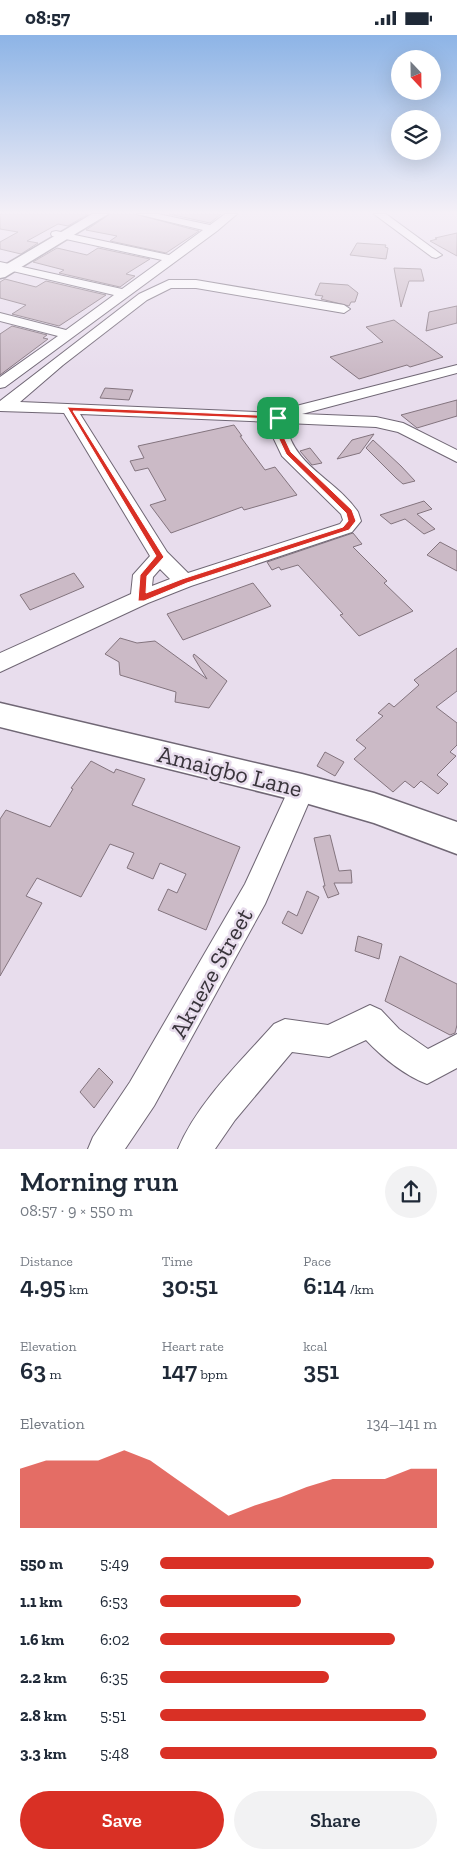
<!DOCTYPE html>
<html lang="en">
<head>
<meta charset="utf-8">
<style>
	:root { --surface:#fff; --page:#f2f2f3; --text:#1f2937; --muted:#747a83; --accent:#d93025 }
	body { margin:0; font-family:"Zilla Slab",serif; background:var(--page); color:var(--text); height:100vh; display:flex; flex-direction:column; font-size:19px; white-space:nowrap }
	* { box-sizing:border-box; margin:0 }
	p { font-size:16px; color:var(--muted) }
	.icon { flex:none; width:28px; height:28px; fill:none; stroke:currentColor; stroke-width:2; stroke-linecap:round; stroke-linejoin:round }
	.map { position:relative; height:1114px; overflow:hidden }
	.side { display:flex; flex-direction:column; background:var(--surface); flex:1 }
	.side>* { flex:none }
	.needle { width:32px; rotate:158deg }
	.controls { position:absolute; left:391px; top:15px; display:grid; gap:10px }
	.controls a { display:grid; place-items:center; width:50px; height:50px; border-radius:50%; background:var(--surface); box-shadow:0 5px 20px #0002; font-size:25px }
	.pin { position:absolute; display:grid; place-items:center; width:42px; height:42px; color:#fff; margin:-21px; border-radius:10px; box-shadow:0 2px 8px #0006 }
	.round { display:grid; place-items:center; flex:none; width:52px; height:52px; border-radius:26px; background:var(--page) }
	.overview { display:flex; align-items:center; justify-content:space-between; height:85px; padding:0 20px }
	h1 { font-size:28px; font-weight:600; line-height:38px }
	.figures { display:grid; grid-template-columns:repeat(3,1fr); gap:8px; height:85px; padding:5px 20px }
	.figures div { display:grid; align-content:center }
	.figures b { font-size:25px; font-weight:600 }
	.figures small { font-size:14px; font-weight:400 }
	.figures p { font-size:14px }
	.chart { height:140px; padding:10px 20px }
	.chart p { display:flex; justify-content:space-between }
	.chart svg { width:100%; height:90px; margin-top:5px; fill:var(--accent); opacity:.7 }
	.button { display:flex; gap:10px; margin-top:auto; padding:10px 20px }
	.button a { flex:1; height:58px; border-radius:30px; background:var(--accent); color:#fff; font-size:20px; font-weight:600; line-height:58px; text-align:center }
	.button a+a { background:var(--page); color:var(--text) }
	ul { padding:0 20px; list-style:none; font-size:16px }
	li { display:grid; grid-template-columns:80px 60px 1fr; align-items:center; height:38px }
	li i { height:12px; border-radius:6px; background:var(--accent) }
	.status { display:flex; justify-content:space-between; align-items:center; height:35px; padding:0 25px; background:var(--surface); direction:ltr }
	.status svg { height:14px; fill:currentColor }
	.map>svg:first-child { display:block }
	.building { fill:#cbbac6; stroke:#83747e }
	.lines { fill:none; stroke-linecap:round; stroke-linejoin:round }
	.minor-casing { stroke:#706775; stroke-width:2 }
	.major-casing { stroke:#706775; stroke-width:3 }
	.minor { fill:#fff; fill-rule:evenodd }
	.major { fill:#fff; fill-rule:evenodd }
	.route { fill:#d93025; stroke:#fff; fill-rule:evenodd }
	.labels { text-anchor:middle; dominant-baseline:central; stroke-width:5; stroke-linejoin:round; paint-order:stroke }
	.near-street-label { font-size:24px; fill:#39343b; stroke:#e8dded }
</style>
</head>
<body>
<div class="status"><b>08:57</b><svg viewBox="0 0 49 12"><path d="M0 12V9h3v3zM5 12V6h3v6zM10 12V3h3v9zM15 12V0h3v12zM26 1h20v11H26zM47 4h2v5h-2z"/></svg></div>
<div class="map">
<svg width="457" height="1114" viewBox="0 0 457 1114">
	<rect width="100%" height="100%" fill="#e8dded"/>
	<!-- building -->
	<g class="building">
		<polygon points="0,179 88,179 68,191 58,189 27,206 38,208 21,219 0,214 0,207 18,197 0,194"/>
		<polygon points="110,179 135,179 199,196 166,218 110,206 117,201 86,195"/>
		<polygon points="169,179 221,179 210,188"/>
		<polygon points="457,198 457,221 430,206 437,204 435,203"/>
		<polygon points="357,208 386,210 385,212 388,213 386,224 350,220"/>
		<polygon points="57,213 87,220 98,213 150,224 126,239 135,241 120,252 59,238 64,235 33,227"/>
		<polygon points="394,233 421,234 424,246 409,246 401,272"/>
		<polygon points="5,244 36,252 46,246 106,260 59,291 12,279 26,270 0,263 0,247"/>
		<polygon points="320,248 348,250 358,258 355,267 351,267 349,271 321,264 323,261 315,260"/>
		<polygon points="457,271 457,288 426,296 429,277"/>
		<polygon points="394,285 443,322 410,332 407,330 359,344 330,322 383,307 366,292"/>
		<polygon points="12,291 47,300 43,303 48,304 0,340 0,299"/>
		<polygon points="105,353 133,355 129,365 100,363"/>
		<polygon points="457,365 457,381 417,393 401,380"/>
		<polygon points="234,390 242,401 240,401 265,435 275,432 297,460 244,475 242,472 171,498 150,470 166,465 148,433 135,436 130,426 144,423 138,411"/>
		<polygon points="374,399 360,418 337,424 352,405"/>
		<polygon points="373,405 401,431 415,446 403,449 396,443 366,413"/>
		<polygon points="310,413 322,428 312,430 300,416"/>
		<polygon points="424,466 432,474 417,479 435,494 424,499 405,484 391,489 380,480"/>
		<polygon points="353,498 362,509 353,512 387,546 384,548 413,576 359,601 340,580 343,579 298,530 281,535 279,532 272,535 267,527"/>
		<polygon points="440,507 457,516 457,536 427,520"/>
		<polygon points="74,538 84,552 30,575 20,560"/>
		<polygon points="253,548 271,571 183,605 167,579"/>
		<polygon points="120,603 137,608 155,606 207,644 193,621 194,619 227,646 209,673 175,667 176,657 120,640 119,627 105,619"/>
		<polygon points="457,613 457,656 436,672 457,688 457,710 450,717 456,721 437,740 448,749 438,759 421,746 414,753 405,746 393,757 354,724 366,713 356,705 383,681 378,678 389,668 394,672 419,650 414,645"/>
		<polygon points="325,717 344,727 335,741 317,731"/>
		<polygon points="91,726 114,738 116,734 145,744 132,770 240,812 206,895 158,875 168,854 177,858 186,839 160,828 153,844 127,833 134,818 110,809 81,862 37,843 26,861 42,868 0,941 0,784 6,775 50,792 73,754 71,753"/>
		<polygon points="330,800 339,836 351,835 352,848 334,848 339,859 328,863 323,851 325,851 314,803"/>
		<polygon points="307,856 319,862 302,899 282,888 288,876 297,881"/>
		<polygon points="358,901 382,909 379,924 355,916"/>
		<polygon points="400,921 457,949 457,990 455,998 450,1000 385,966"/>
		<polygon points="99,1033 113,1047 94,1073 80,1057"/>
	</g>
	<g class="lines">
		<defs>
			<g id="minor">
				<polygon points="137,179 158,179 210,190 225,179 237,179 217,196 5,352 0,353 0,342 58,301 0,286 0,278 66,295 114,260 0,233 0,227 122,254 162,225 52,201 51,199 52,197 56,196 169,220 203,195"/>
				<polygon points="374,179 386,179 442,220 436,223 432,222"/>
				<path d="M169 245H196L344 270 350 274 344 278 196 253H171L147 265 63 330 20 367 277 378 300 370 457 330V338L302 379 376 382 403 388 457 415V427L398 397 376 392 286 388C292 431 336 444 358 477L361 486 352 497 191 551 148 568 0 637V618L131 559 133 540 150 521 64 378 0 376V366L139 259ZM80 379 271 387 272 400 282 421 341 479 343 485 340 489 188 538 167 517ZM160 534 170 544 152 551 153 542Z"/>
				<polygon points="302,742 311,745 315,753 265,869 154,1071 125,1114 88,1114 93,1102 130,1047 245,849 293,745"/>
				<path d="M370 970 381 975 399 994 428 1014 457 999V1033L427 1049C404 1040 382 1022 366 1005L329 1022 292 1017 235 1085 215 1114H178C197 1068 241 1026 274 989L285 984 328 990Z"/>
			</g>
			<g id="major">
				<polygon points="92,179 108,179 5,242 0,243 0,233"/>
				<polygon points="0,668 302,739 374,758 457,787 457,819 374,788 302,767 0,692"/>
			</g>
		</defs>
		<!-- minor casing -->
		<use href="#minor" class="minor-casing"/>
		<!-- major casing -->
		<use href="#major" class="major-casing"/>
		<!-- minor -->
		<use href="#minor" class="minor"/>
		<!-- major -->
		<use href="#major" class="major"/>
	</g>
	<!-- sky -->
	<linearGradient id="sky" x2="0" y2="1"><stop stop-color="#8db4e6"/><stop offset="0.53" stop-color="#f5f0f7"/><stop offset="1" stop-color="#f5f0f7" stop-opacity="0"/></linearGradient>
	<rect width="457" height="335" fill="url(#sky)"/>
	<!-- route -->
	<path class="route" d="M67 372 280 381 283 400 291 417 352 475 356 486 349 495 187 548 144 566H138L140 540 156 521ZM73 376 275 384 277 400 286 419 346 478 348 486 343 492 182 544 146 558 147 541 164 522Z"/>
	<g class="labels">
		<!-- near-street labels -->
		<g class="near-street-label">
			<text transform="translate(230 736) rotate(14)">Amaigbo Lane</text>
			<text transform="translate(211 938) rotate(-61)">Akueze Street</text>
		</g>
	</g>
</svg>
<div class="controls">
<a><svg class="needle" viewBox="-14 -14 28 28"><path d="M0-13l5 13h-10z" fill="#e53935"/><path d="M0 13l5-13h-10z" fill="#747a83"/></svg></a>
<a><svg class="icon" aria-label="layers" viewBox="0 0 24 24"><path d="M12 4l9 5-9 5-9-5zM3 14l9 5 9-5"/></svg></a>
</div>
<div class="pin" style="left:278px;top:383px;background:#1e9e55"><svg class="icon" aria-label="arrive" viewBox="0 0 24 24"><path d="M6 21V4h12l-3 4 3 4H6"/></svg></div>
</div>
<section class="side">
<div class="overview"><div><h1>Morning run</h1><p>08:57 · 9 × 550 m</p></div><a class="round"><svg class="icon" aria-label="share" viewBox="0 0 24 24"><path d="M12 15V3M7 8l5-5 5 5M5 13v7h14v-7"/></svg></a></div>
<div class="figures">
<div><p>Distance</p><b>4.95<small> km</small></b></div>
<div><p>Time</p><b>30:51</b></div>
<div><p>Pace</p><b>6:14<small> /km</small></b></div>
</div>
<div class="figures">
<div><p>Elevation</p><b>63<small> m</small></b></div>
<div><p>Heart rate</p><b>147<small> bpm</small></b></div>
<div><p>kcal</p><b>351</b></div>
</div>
<div class="chart"><p><span>Elevation</span>134–141 m</p>
<svg viewBox="0 0 160 44" preserveAspectRatio="none"><path d="M0 44V15L10 11L20 11L30 11L40 6L50 11L60 20L70 29L80 38L90 33L100 29L110 24L120 20L130 20L140 20L150 15L160 15V44z"/></svg>
</div>
<ul>
<li><b>550 m</b>5:49<i style="width:99%"></i></li>
<li><b>1.1 km</b>6:53<i style="width:51%"></i></li>
<li><b>1.6 km</b>6:02<i style="width:85%"></i></li>
<li><b>2.2 km</b>6:35<i style="width:61%"></i></li>
<li><b>2.8 km</b>5:51<i style="width:96%"></i></li>
<li><b>3.3 km</b>5:48<i style="width:100%"></i></li>
</ul>
<div class="button"><a>Save</a><a>Share</a></div>
</section>
</body>
</html>
